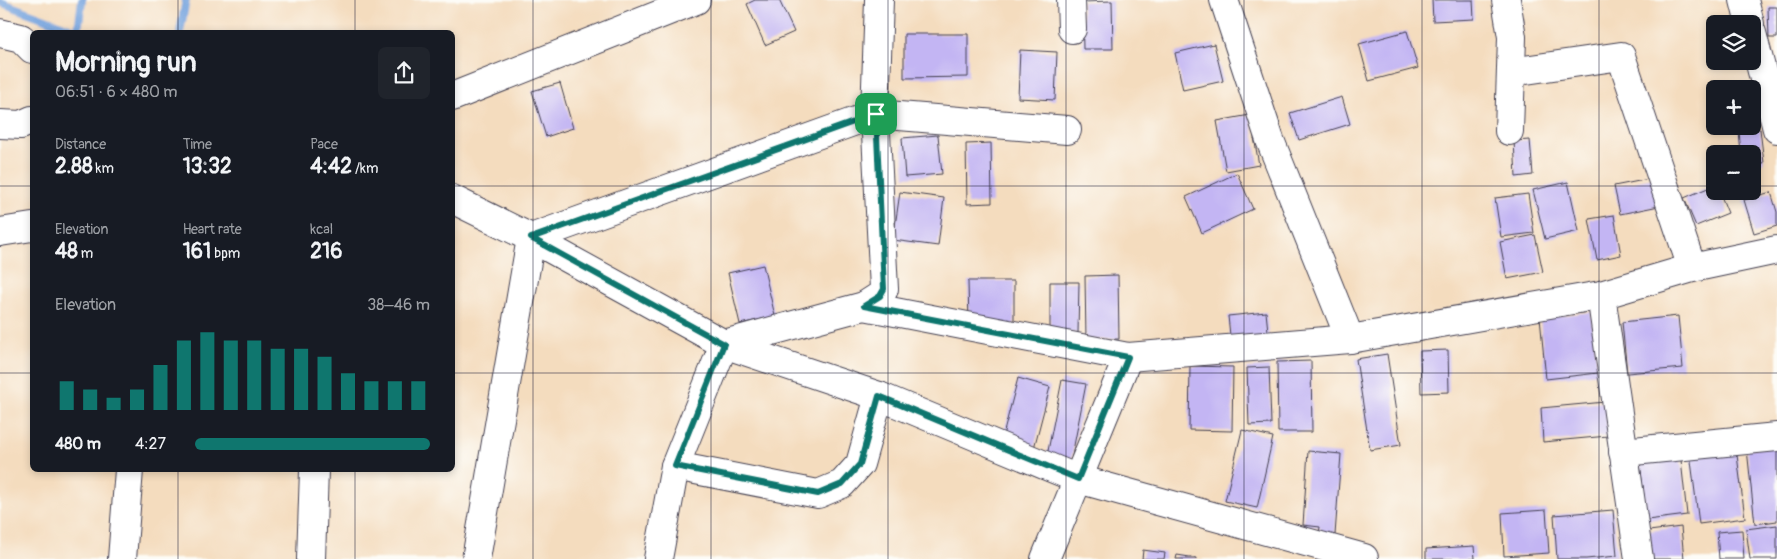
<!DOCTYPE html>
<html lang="en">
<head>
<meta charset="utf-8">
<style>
	:root { --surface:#171b24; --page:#20242c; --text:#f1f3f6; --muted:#9ea1a6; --accent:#0f766e }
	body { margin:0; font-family:Pangolin,sans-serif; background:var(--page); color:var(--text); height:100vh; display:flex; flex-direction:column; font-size:19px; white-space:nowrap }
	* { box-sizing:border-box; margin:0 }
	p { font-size:16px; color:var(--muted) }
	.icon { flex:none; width:28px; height:28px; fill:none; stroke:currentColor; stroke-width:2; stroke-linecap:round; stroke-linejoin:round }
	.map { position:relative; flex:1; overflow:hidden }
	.sheet { position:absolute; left:30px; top:30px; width:425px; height:442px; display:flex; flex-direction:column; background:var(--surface); border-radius:8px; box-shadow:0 2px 8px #0003 }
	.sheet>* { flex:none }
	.tools { position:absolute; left:1706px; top:15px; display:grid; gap:10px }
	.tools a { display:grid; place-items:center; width:55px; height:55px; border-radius:8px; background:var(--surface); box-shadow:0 2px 8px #0003; font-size:25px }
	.pin { position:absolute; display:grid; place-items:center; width:42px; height:42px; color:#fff; margin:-21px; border-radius:10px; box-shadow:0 2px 8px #0006 }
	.round { display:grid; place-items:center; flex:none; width:52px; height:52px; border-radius:8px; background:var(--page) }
	.summary { display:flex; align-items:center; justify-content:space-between; height:85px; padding:0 25px }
	h1 { font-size:28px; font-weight:700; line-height:38px }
	.figures { display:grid; grid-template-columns:repeat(3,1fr); gap:8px; height:85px; padding:5px 25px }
	.figures div { display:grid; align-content:center }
	.figures b { font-size:21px; font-weight:700 }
	.figures small { font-size:14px; font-weight:400 }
	.figures p { font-size:14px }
	.chart { height:140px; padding:10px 25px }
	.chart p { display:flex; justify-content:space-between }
	.chart svg { width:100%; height:90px; margin-top:5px; stroke:var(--accent); stroke-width:6 }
	ul { padding:0 25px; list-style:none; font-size:16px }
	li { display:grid; grid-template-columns:80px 60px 1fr; align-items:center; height:38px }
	li i { height:12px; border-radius:6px; background:var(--accent) }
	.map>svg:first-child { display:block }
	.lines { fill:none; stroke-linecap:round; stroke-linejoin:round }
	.stream { stroke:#75a3de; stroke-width:8 }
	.building { fill:#c3b5f3 }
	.minor-casing { stroke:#423e4f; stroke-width:30 }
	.minor { stroke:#fff; stroke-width:28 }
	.route-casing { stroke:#fff; stroke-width:10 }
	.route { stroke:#0f766e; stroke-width:6 }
	.grid { fill:none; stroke:#22223b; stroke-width:1; stroke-opacity:0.55 }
</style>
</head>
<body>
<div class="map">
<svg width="1777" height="559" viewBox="0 0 1777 559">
	<rect width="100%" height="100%" fill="#fdfcf7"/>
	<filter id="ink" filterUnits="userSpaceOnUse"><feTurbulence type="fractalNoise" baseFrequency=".02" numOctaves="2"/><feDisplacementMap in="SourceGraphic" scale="10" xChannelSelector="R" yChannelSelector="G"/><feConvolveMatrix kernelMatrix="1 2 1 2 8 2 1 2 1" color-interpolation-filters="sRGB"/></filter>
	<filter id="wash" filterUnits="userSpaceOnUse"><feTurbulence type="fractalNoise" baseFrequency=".0096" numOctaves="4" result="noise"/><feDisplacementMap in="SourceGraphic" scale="20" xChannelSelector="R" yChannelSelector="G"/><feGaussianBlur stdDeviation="1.12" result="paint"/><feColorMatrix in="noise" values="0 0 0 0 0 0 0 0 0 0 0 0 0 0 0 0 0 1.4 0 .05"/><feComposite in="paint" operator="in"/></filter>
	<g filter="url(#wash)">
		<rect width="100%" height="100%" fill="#f4dcbe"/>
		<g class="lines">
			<!-- stream -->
			<g class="stream">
				<polyline points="0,2 80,32"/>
				<polyline points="78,31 82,0"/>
				<polyline points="180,32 186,0"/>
			</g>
		</g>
		<g id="blocks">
			<!-- building -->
			<g class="building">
				<polygon points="755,0 779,0 794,32 765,45 747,4"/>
				<polygon points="1432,0 1473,0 1474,19 1433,21"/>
				<polygon points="1112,1 1113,49 1083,49 1082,2"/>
				<polygon points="1768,7 1777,7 1777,38 1769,38"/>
				<polygon points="1407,31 1418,68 1369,81 1359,44"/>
				<polygon points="904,34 968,34 968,77 904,78"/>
				<polygon points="1214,44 1223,81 1183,90 1175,53"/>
				<polygon points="1020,50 1057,52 1055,100 1018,98"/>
				<polygon points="560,83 573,128 546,137 532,91"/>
				<polygon points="1342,97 1350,124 1299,140 1290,113"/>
				<polygon points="1250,115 1259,165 1226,171 1217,121"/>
				<polygon points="1760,129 1764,163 1752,164 1752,154 1741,154 1739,131"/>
				<polygon points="938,135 942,174 905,177 902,138"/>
				<polygon points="1530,140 1533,175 1516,177 1514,141"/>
				<polygon points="991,143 992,203 967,204 966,144"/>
				<polygon points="1237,173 1253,209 1202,233 1186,197"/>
				<polygon points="1654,178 1659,206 1620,214 1614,186"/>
				<polygon points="1568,182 1579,231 1545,239 1533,190"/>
				<polygon points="1715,185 1715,191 1719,191 1728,213 1696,226 1684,198"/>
				<polygon points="900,192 944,198 938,246 893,240"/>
				<polygon points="1771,192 1777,212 1777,226 1754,233 1744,200"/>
				<polygon points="1528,194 1534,233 1501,237 1495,198"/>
				<polygon points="1614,215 1621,255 1597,260 1589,219"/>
				<polygon points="1535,235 1543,272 1507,279 1500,242"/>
				<polygon points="763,265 775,316 740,324 728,273"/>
				<polygon points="1118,275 1119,339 1086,340 1085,276"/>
				<polygon points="968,281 1014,281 1014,325 969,325"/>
				<polygon points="1050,282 1079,282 1078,333 1050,332"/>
				<polygon points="1266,312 1269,341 1231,345 1228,316"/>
				<polygon points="1591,312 1598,373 1546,379 1540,318"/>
				<polygon points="1678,316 1683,368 1627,373 1622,322"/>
				<polygon points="1448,350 1449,392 1421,393 1420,351"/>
				<polygon points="1387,354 1401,445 1370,450 1356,359"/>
				<polygon points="1311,361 1312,432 1278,432 1277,362"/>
				<polygon points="1190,366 1233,367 1232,431 1189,430"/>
				<polygon points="1269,367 1271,424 1249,425 1247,368"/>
				<polygon points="1018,378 1050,387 1033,452 1001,443"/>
				<polygon points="1062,380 1086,384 1071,461 1047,456"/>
				<polygon points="1605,402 1608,436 1543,442 1541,408"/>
				<polygon points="1242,430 1273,437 1257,508 1225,501"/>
				<polygon points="1777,446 1777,521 1755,524 1747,449"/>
				<polygon points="1736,447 1745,518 1699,524 1690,453"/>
				<polygon points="1308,451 1341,454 1335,535 1319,534 1320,527 1303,525"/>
				<polygon points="1680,451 1687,515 1647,520 1639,456"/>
				<polygon points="1546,510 1549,553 1504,556 1502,513"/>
				<polygon points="1613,510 1617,556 1586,559 1557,559 1554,515"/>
				<polygon points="1777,525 1777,559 1750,559 1746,529"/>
				<polygon points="1681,527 1684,559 1652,559 1649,531"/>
				<polygon points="1742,530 1744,559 1719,559 1717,532"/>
				<polygon points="1474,546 1475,559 1426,559 1426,549"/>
				<polygon points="1143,550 1165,553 1164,559 1142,559"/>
				<polygon points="1177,555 1196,558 1196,559 1176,559"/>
			</g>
		</g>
	</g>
	<g filter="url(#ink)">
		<use href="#blocks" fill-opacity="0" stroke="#423e4f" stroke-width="1"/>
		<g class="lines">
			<defs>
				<g id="minor">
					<polyline points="1071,0 1072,29"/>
					<polyline points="1224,0 1270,140 1350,339"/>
					<polyline points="1506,0 1512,37 1509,131"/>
					<polyline points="1744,0 1750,24"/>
					<polyline points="0,33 21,38 32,49"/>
					<polyline points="1752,33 1777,129"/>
					<polyline points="1511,72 1621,56 1692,268"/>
					<polyline points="452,97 696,0"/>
					<polyline points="0,124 21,125 32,120"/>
					<polyline points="452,199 531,238 724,344 879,396 1078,479 1364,558"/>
					<polyline points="0,232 32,227"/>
					<polyline points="1601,295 1639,559"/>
					<polyline points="864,306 1128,357 1350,339 1601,295 1692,268 1777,250"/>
					<polyline points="1623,452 1777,437"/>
					<polyline points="675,466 818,494 842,484 860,464 879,396"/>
					<polyline points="122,559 129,470"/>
					<polyline points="311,559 314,470"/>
					<polyline points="476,559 531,238 875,114 1067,130"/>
					<polyline points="658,559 675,466 724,344 864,306 881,295 884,289 875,114 879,0"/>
					<polyline points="1045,559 1128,357"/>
				</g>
			</defs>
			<!-- minor casing -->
			<use href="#minor" class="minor-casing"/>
			<!-- minor -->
			<use href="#minor" class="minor"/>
		</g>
	</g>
	<g class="lines" filter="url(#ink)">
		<defs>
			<polygon id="route" points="876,114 884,289 880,296 864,306 1128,357 1078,479 879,396 860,464 842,484 818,494 675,466 724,344 531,238"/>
		</defs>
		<!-- route casing -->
		<use href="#route" class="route-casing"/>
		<!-- route -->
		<use href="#route" class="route"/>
	</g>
	<!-- grid -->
	<path class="grid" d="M178 0V32M355 0V32M533 0V559M711 0V559M888 0V559M1066 0V559M1244 0V559M1422 0V559M1599 0V559M0 186H32M452 186H1715M1752 186H1777M0 373H32M452 373H1777M178 470V559M355 470V559"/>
</svg>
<div class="tools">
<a><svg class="icon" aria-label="layers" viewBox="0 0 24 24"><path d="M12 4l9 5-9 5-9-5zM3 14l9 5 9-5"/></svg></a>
<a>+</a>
<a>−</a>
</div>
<div class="pin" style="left:876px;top:114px;background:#1e9e55"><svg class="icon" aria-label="arrive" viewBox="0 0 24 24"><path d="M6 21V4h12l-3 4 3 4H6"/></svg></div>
<section class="sheet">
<div class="summary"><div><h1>Morning run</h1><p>06:51 · 6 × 480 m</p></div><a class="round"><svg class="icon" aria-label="share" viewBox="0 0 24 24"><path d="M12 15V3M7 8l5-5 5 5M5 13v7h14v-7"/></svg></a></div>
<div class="figures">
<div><p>Distance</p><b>2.88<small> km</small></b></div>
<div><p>Time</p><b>13:32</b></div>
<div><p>Pace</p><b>4:42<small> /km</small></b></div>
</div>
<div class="figures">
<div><p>Elevation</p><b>48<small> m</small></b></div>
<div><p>Heart rate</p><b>161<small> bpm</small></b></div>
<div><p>kcal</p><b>216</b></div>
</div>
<div class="chart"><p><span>Elevation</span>38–46 m</p>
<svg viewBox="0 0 160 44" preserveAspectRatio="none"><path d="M5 44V30M15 44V34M25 44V38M35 44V34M45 44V22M55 44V10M65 44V6M75 44V10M85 44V10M95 44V14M105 44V14M115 44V18M125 44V26M135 44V30M145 44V30M155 44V30"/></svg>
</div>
<ul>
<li><b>480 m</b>4:27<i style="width:100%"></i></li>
</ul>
</section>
</div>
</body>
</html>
